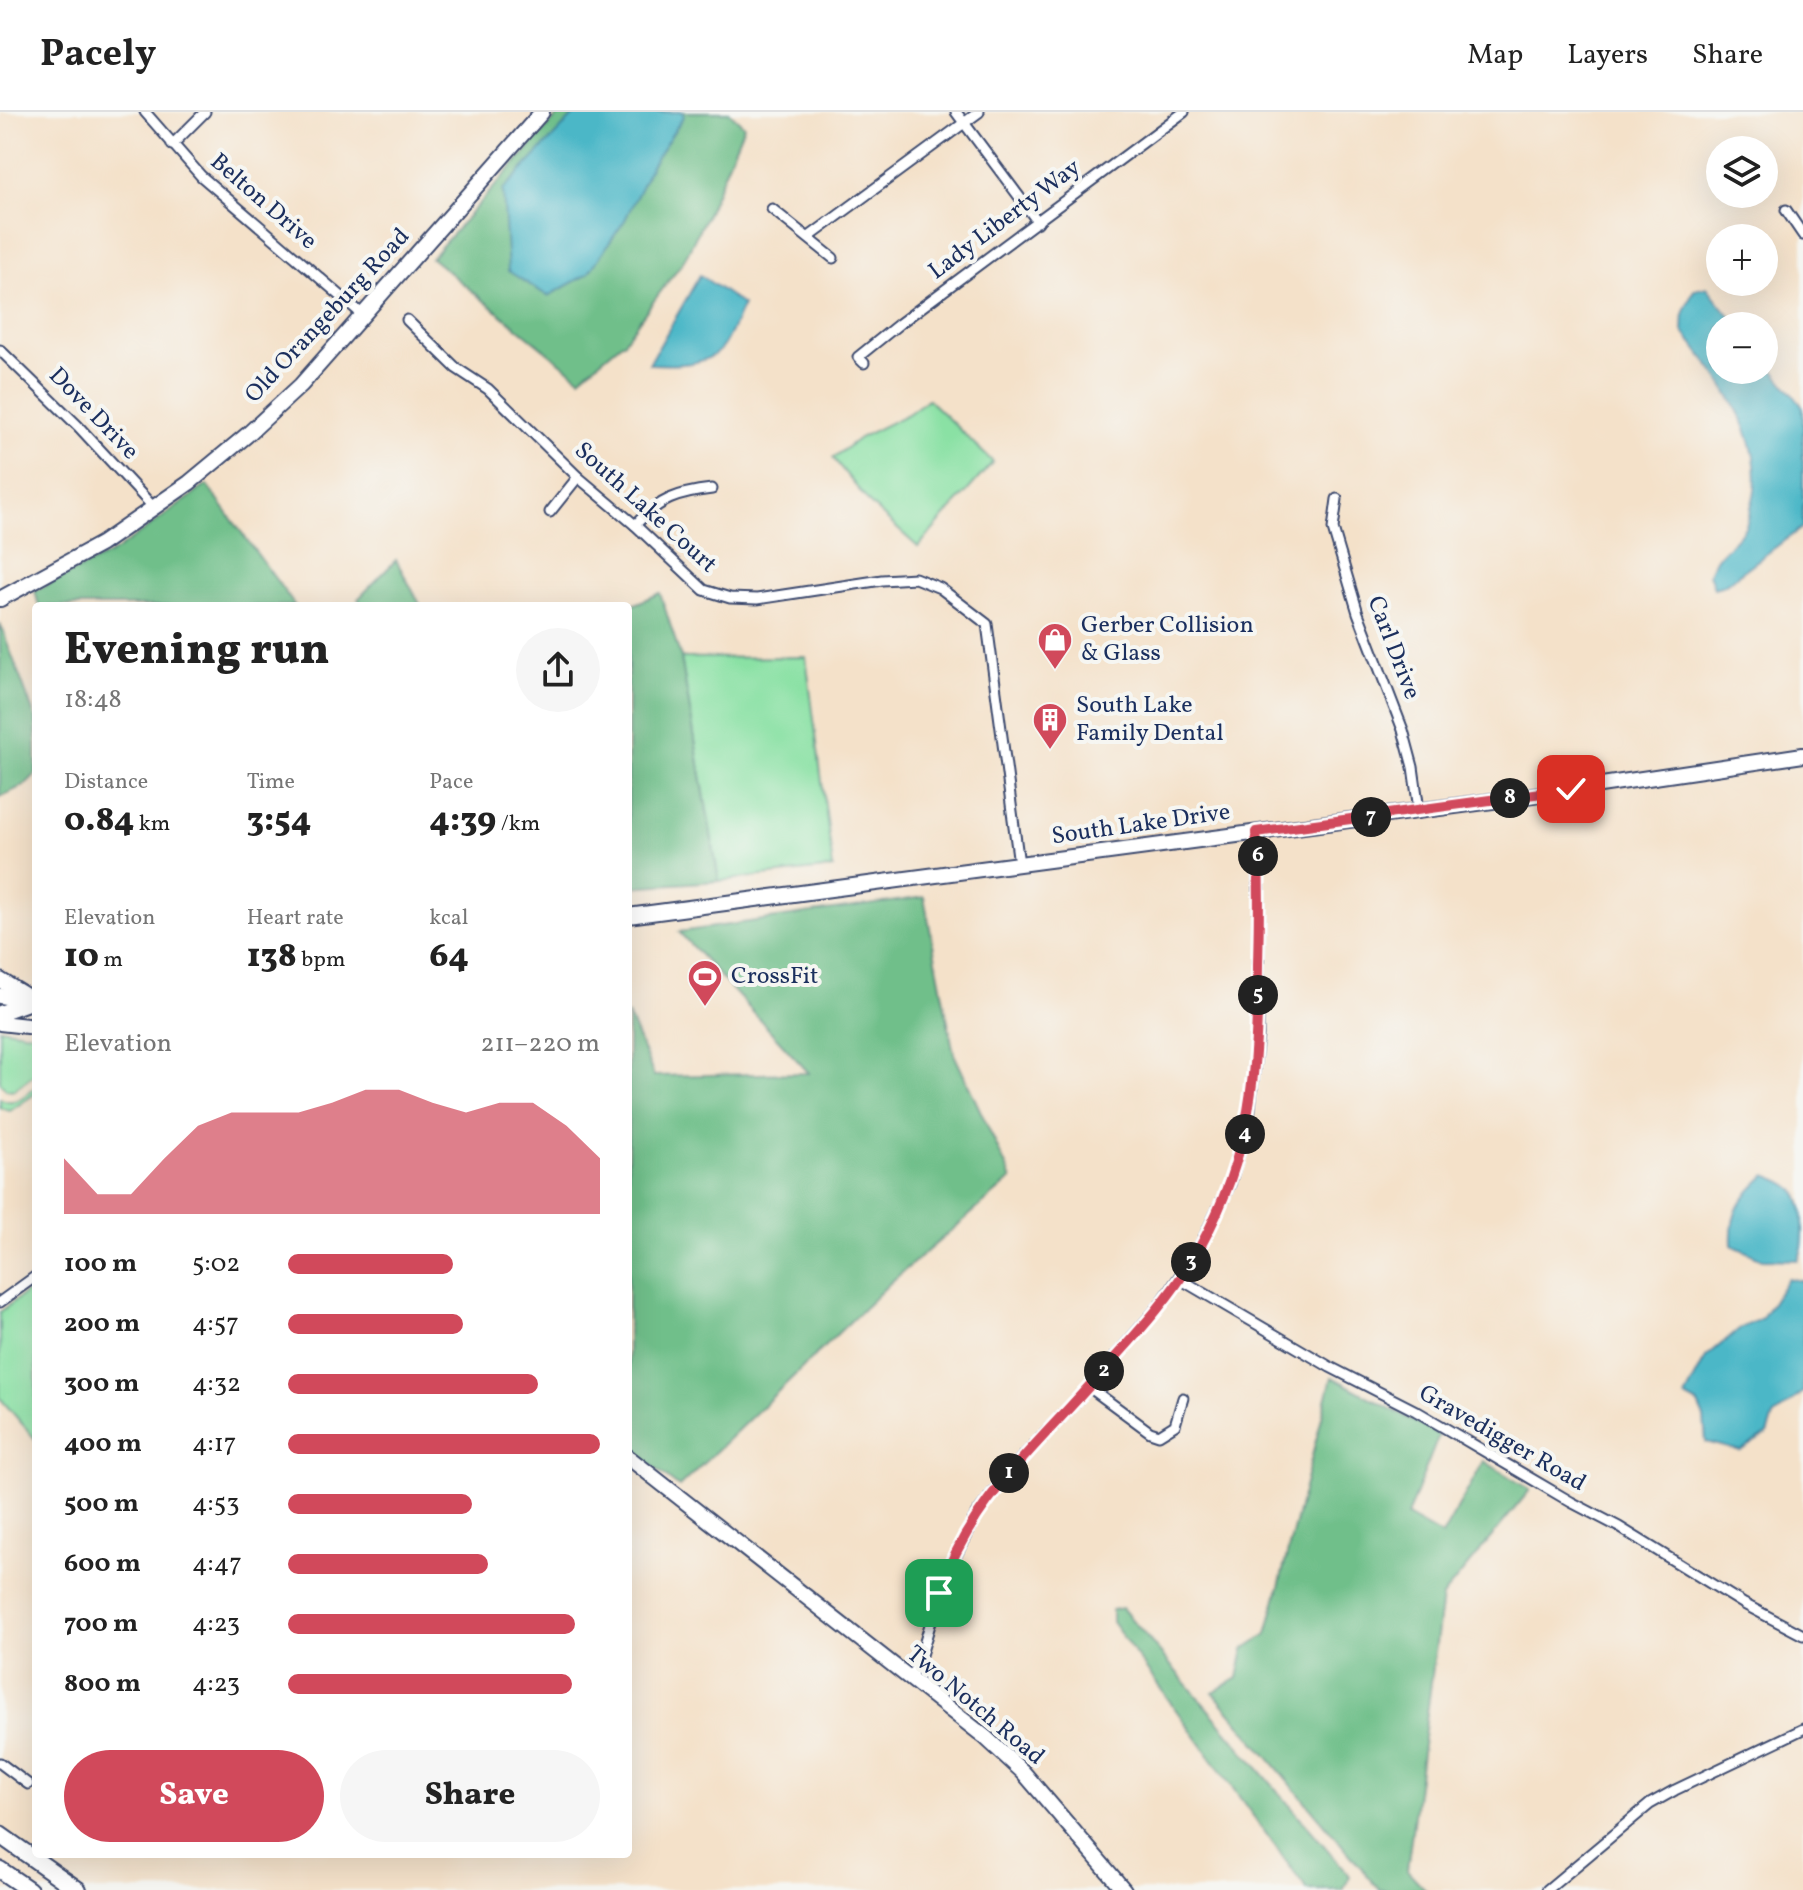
<!DOCTYPE html>
<html lang="en">
<head>
<meta charset="utf-8">
<style>
	:root { --surface:#fff; --page:#f6f6f6; --text:#222; --muted:#767676; --line:#e0e0e0; --accent:#d1495b }
	body { margin:0; font-family:Vollkorn,serif; background:var(--page); color:var(--text); height:100vh; display:flex; flex-direction:column; font-size:30px; white-space:nowrap }
	* { box-sizing:border-box; margin:0 }
	p { font-size:26px; color:var(--muted) }
	.icon { flex:none; width:44px; height:44px; fill:none; stroke:currentColor; stroke-width:2; stroke-linecap:round; stroke-linejoin:round }
	.map { position:relative; flex:1; overflow:hidden }
	.panel { position:absolute; left:32px; top:490px; width:600px; height:1256px; display:flex; flex-direction:column; background:var(--surface); border-radius:8px; box-shadow:0 8px 32px #0002 }
	.panel>* { flex:none }
	.tools { position:absolute; left:1706px; top:24px; display:grid; gap:16px }
	.tools a { display:grid; place-items:center; width:72px; height:72px; border-radius:50%; background:var(--surface); box-shadow:0 8px 32px #0002; font-size:40px }
	.pin { position:absolute; display:grid; place-items:center; width:68px; height:68px; color:#fff; margin:-34px; border-radius:16px; box-shadow:0 4px 12px #0006 }
	.km { position:absolute; width:40px; height:40px; margin:-20px; border-radius:50%; background:#222; color:#fff; font-size:22px; line-height:40px; text-align:center }
	.round { display:grid; place-items:center; flex:none; width:84px; height:84px; border-radius:42px; background:var(--page) }
	.summary { display:flex; align-items:center; justify-content:space-between; height:136px; padding:0 32px }
	h1 { font-size:44px; font-weight:800; line-height:60px }
	.stats { display:grid; grid-template-columns:repeat(3,1fr); gap:12px; height:136px; padding:8px 32px }
	.stats div { display:grid; align-content:center }
	.stats b { font-size:34px; font-weight:800 }
	.stats small { font-size:22px; font-weight:400 }
	.stats p { font-size:22px }
	.chart { height:224px; padding:16px 32px }
	.chart p { display:flex; justify-content:space-between }
	.chart svg { width:100%; height:144px; margin-top:8px; fill:var(--accent); opacity:.7 }
	.primary-button { display:flex; gap:16px; margin-top:auto; padding:16px 32px }
	.primary-button a { flex:1; height:92px; border-radius:48px; background:var(--accent); color:#fff; font-size:32px; font-weight:800; line-height:92px; text-align:center }
	.primary-button a+a { background:var(--page); color:var(--text) }
	ul { padding:0 32px; list-style:none; font-size:26px }
	li { display:grid; grid-template-columns:128px 96px 1fr; align-items:center; height:60px }
	li i { height:20px; border-radius:10px; background:var(--accent) }
	header { display:flex; align-items:center; gap:48px; box-sizing:border-box; height:112px; padding:0 40px; background:var(--surface); border-bottom:2px solid var(--line) }
	header strong { font-size:38px }
	nav { display:flex; gap:44px; margin-inline-start:auto; font-size:28px }
	.map>svg:first-child { display:block }
	.green { fill:#8ae1a4; stroke:#528881; stroke-width:2 }
	.forest { fill:#6fbf8a; stroke:#457774; stroke-width:2 }
	.water { fill:#4bb7c7; stroke:#337392; stroke-width:2 }
	.lines { fill:none; stroke-linecap:round; stroke-linejoin:round }
	.street-casing { stroke:#3c4a6e; stroke-width:13 }
	.secondary-casing { stroke:#3c4a6e; stroke-width:18 }
	.highway-casing { stroke:#3c4a6e; stroke-width:20 }
	.street { stroke:#fff; stroke-width:9 }
	.secondary { stroke:#fff; stroke-width:14 }
	.highway { stroke:#fff; stroke-width:16 }
	.route-casing { stroke:#fff; stroke-width:16 }
	.route { stroke:#d1495b; stroke-width:10 }
	.labels { text-anchor:middle; dominant-baseline:central; stroke-width:8; stroke-linejoin:round; paint-order:stroke }
	.street-label { font-size:24px; fill:#1b2f5e; stroke:#f6f6f2 }
	.poi-label { font-size:24px; fill:#1b2f5e; stroke:#f6f6f2; text-anchor:start }
</style>
</head>
<body>
<header>
<strong>Pacely</strong>
<nav><a>Map</a><a>Layers</a><a>Share</a></nav>
</header>
<div class="map">
<svg width="1803" height="1778" viewBox="0 0 1803 1778">
	<rect width="100%" height="100%" fill="#f6f6f2"/>
	<filter id="ink" filterUnits="userSpaceOnUse"><feTurbulence type="fractalNoise" baseFrequency=".0125" numOctaves="2"/><feDisplacementMap in="SourceGraphic" scale="16" xChannelSelector="R" yChannelSelector="G"/><feConvolveMatrix kernelMatrix="1 2 1 2 8 2 1 2 1" color-interpolation-filters="sRGB"/></filter>
	<filter id="wash" filterUnits="userSpaceOnUse"><feTurbulence type="fractalNoise" baseFrequency=".006" numOctaves="4" result="noise"/><feDisplacementMap in="SourceGraphic" scale="32" xChannelSelector="R" yChannelSelector="G"/><feGaussianBlur stdDeviation="1.8" result="paint"/><feColorMatrix in="noise" values="0 0 0 0 0 0 0 0 0 0 0 0 0 0 0 0 0 1.4 0 .05"/><feComposite in="paint" operator="in"/></filter>
	<g filter="url(#wash)">
		<rect width="100%" height="100%" fill="#f4e1c9"/>
		<!-- green -->
		<g class="green">
			<polygon points="928,287 993,350 918,435 871,393 833,346 859,326 908,302"/>
			<polygon points="806,545 833,756 719,769 681,546"/>
			<polygon points="0,916 36,922 36,961 14,978 6,977 0,970"/>
			<path d="M36 975V981L10 999 0 996V986C14 995 24 984 36 975Z"/>
			<polygon points="36,1173 36,1328 0,1286 0,1200"/>
		</g>
		<!-- forest -->
		<g class="forest">
			<polygon points="561,0 729,0 744,14 708,100 684,148 624,229 580,266 431,146"/>
			<polygon points="207,373 295,494 39,494 35,479 114,440"/>
			<polygon points="396,448 421,494 363,494 358,487"/>
			<polygon points="660,481 681,546 719,769 628,775 628,495"/>
			<polygon points="0,511 36,608 36,662 25,673 0,685"/>
			<polygon points="924,785 954,942 1012,1067 891,1170 679,1375 628,1335 628,902 654,964 809,961 679,820"/>
			<polygon points="1332,1265 1439,1323 1407,1404 1442,1424 1484,1349 1530,1378 1442,1485 1407,1758 1426,1778 1380,1778 1213,1580 1238,1566 1244,1537 1267,1522"/>
			<polygon points="1122,1496 1350,1764 1343,1778 1307,1778 1112,1510 1112,1498"/>
		</g>
		<!-- water -->
		<g class="water">
			<polygon points="577,0 683,0 684,4 651,54 625,108 588,162 548,184 508,159 503,78"/>
			<path d="M700 163 743 193C736 207 731 222 723 234 709 255 671 253 649 252Z"/>
			<path d="M1707 175 1738 214H1720V258H1764V246L1803 295V415L1724 473 1714 476 1709 461C1718 437 1731 436 1743 418 1748 412 1749 402 1751 395 1772 332 1720 266 1683 219L1684 199 1694 178Z"/>
			<path d="M1766 1063C1799 1075 1803 1082 1803 1116 1803 1129 1803 1138 1798 1148L1762 1147 1732 1133C1730 1097 1741 1087 1766 1063Z"/>
			<polygon points="1788,1166 1803,1169 1803,1280 1773,1305 1767,1322 1740,1339 1706,1330 1704,1306 1698,1292 1685,1285 1706,1245 1739,1217 1762,1206"/>
		</g>
	</g>
	<g filter="url(#ink)">
		<g class="lines">
			<defs>
				<g id="street">
					<polyline points="145,0 201,64 363,203"/>
					<polyline points="956,0 1038,110"/>
					<polyline points="172,33 205,0"/>
					<polyline points="772,97 833,146"/>
					<polyline points="1786,98 1803,123"/>
					<polyline points="809,125 979,0"/>
					<polyline points="407,208 456,256 488,277 578,365 635,413 704,478 730,486 757,487 882,468 915,466 940,476 987,512 1019,752"/>
					<polyline points="0,238 78,314 155,397"/>
					<polyline points="864,251 858,245 899,212 1184,0"/>
					<polyline points="1337,387 1333,417 1358,501 1403,618 1413,655 1419,698"/>
					<polyline points="550,400 578,365"/>
					<path d="M635 413C660 387 677 381 712 377"/>
					<polyline points="1180,1167 1330,1255 1416,1299 1571,1390 1619,1415 1744,1492 1803,1523"/>
					<polyline points="0,1190 36,1164"/>
					<polyline points="1089,1275 1150,1320 1159,1323 1175,1313 1183,1286"/>
					<polyline points="911,1565 921,1543 942,1472 976,1403 1008,1361 1089,1275 1160,1193 1199,1136 1230,1072 1249,1005 1258,923 1259,787 1256,720"/>
					<polyline points="0,1651 28,1672"/>
					<polyline points="1547,1778 1650,1692 1675,1678 1803,1617"/>
				</g>
				<g id="secondary">
					<polyline points="0,487 101,432 189,371 247,323 301,273 542,0"/>
					<polyline points="628,804 1500,688 1803,643"/>
					<polyline points="0,868 36,890"/>
					<polyline points="0,884 25,888"/>
					<polyline points="0,901 36,888"/>
					<polyline points="0,911 36,915"/>
					<polyline points="628,1345 985,1625 1023,1660 1124,1778"/>
				</g>
				<g id="highway">
					<polyline points="0,1723 78,1778"/>
					<polyline points="0,1758 29,1778"/>
				</g>
			</defs>
			<!-- street casing -->
			<use href="#street" class="street-casing"/>
			<!-- secondary casing -->
			<use href="#secondary" class="secondary-casing"/>
			<!-- highway casing -->
			<use href="#highway" class="highway-casing"/>
			<!-- street -->
			<use href="#street" class="street"/>
			<!-- secondary -->
			<use href="#secondary" class="secondary"/>
			<!-- highway -->
			<use href="#highway" class="highway"/>
		</g>
	</g>
	<g class="lines" filter="url(#ink)">
		<defs>
			<path id="route" d="M939 1481C970 1390 1030 1341 1091 1272 1130 1229 1172 1186 1200 1135 1252 1041 1257 958 1258 853 1259 809 1260 764 1256 720L1571 677"/>
		</defs>
		<!-- route casing -->
		<use href="#route" class="route-casing"/>
		<!-- route -->
		<use href="#route" class="route"/>
	</g>
	<!-- icons -->
	<defs>
		<symbol id="shop-pin" viewBox="-11 -11 22 30"><path d="M0 17L-7.5 6A9.5 9.5 0 1 1 7.5 6Z" fill="#d1495b" stroke="#f6f6f2"/><path d="M-5-2.5h2.3a2.7 3.5 0 0 1 5.4 0H5L5.5 6h-11ZM-1.5-2.5h3a1.5 2.3 0 0 0-3 0Z" fill="#fff"/></symbol>
		<symbol id="building-pin" viewBox="-11 -11 22 30"><path d="M0 17L-7.5 6A9.5 9.5 0 1 1 7.5 6Z" fill="#d1495b" stroke="#f6f6f2"/><path d="M-4-6H4V6H1V3H-1V6H-4ZM-2.5-4.3h1.7v1.8h-1.7ZM.8-4.3h1.7v1.8H.8ZM-2.5-1h1.7V.8h-1.7ZM.8-1h1.7V.8H.8Z" fill="#fff"/></symbol>
		<symbol id="stadium-pin" viewBox="-11 -11 22 30"><path d="M0 17L-7.5 6A9.5 9.5 0 1 1 7.5 6Z" fill="#d1495b" stroke="#f6f6f2"/><path d="M0-5a6.5 5 0 1 0 0 10a6.5 5 0 1 0 0-10ZM-3.5-1.8h7v3.6h-7Z" fill="#fff"/></symbol>
	</defs>
	<g fill-rule="evenodd">
		<use href="#shop-pin" x="1035" y="508" width="40" height="54"/>
		<use href="#building-pin" x="1030" y="588" width="40" height="54"/>
		<use href="#stadium-pin" x="685" y="845" width="40" height="54"/>
	</g>
	<g class="labels">
		<!-- street labels -->
		<g class="street-label">
			<text transform="translate(263 90) rotate(41)">Belton Drive</text>
			<text transform="translate(1005 108) rotate(-37)">Lady Liberty Way</text>
			<text transform="translate(328 204) rotate(-47)">Old Orangeburg Road</text>
			<text transform="translate(93 302) rotate(46)">Dove Drive</text>
			<text transform="translate(645 396) rotate(42)">South Lake Court</text>
			<text transform="translate(1393 536) rotate(69)">Carl Drive</text>
			<text transform="translate(1141 713) rotate(-8)">South Lake Drive</text>
			<text transform="translate(1502 1327) rotate(30)">Gravedigger Road</text>
			<text transform="translate(975 1594) rotate(40)">Two Notch Road</text>
		</g>
		<!-- poi labels -->
		<g class="poi-label">
			<text x="1081" y="514">Gerber Collision<tspan x="1081" dy="28">&amp; Glass</tspan></text>
			<text x="1076" y="594">South Lake<tspan x="1076" dy="28">Family Dental</tspan></text>
			<text x="731" y="865">CrossFit</text>
		</g>
	</g>
</svg>
<div class="tools">
<a><svg class="icon" aria-label="layers" viewBox="0 0 24 24"><path d="M12 4l9 5-9 5-9-5zM3 14l9 5 9-5"/></svg></a>
<a>+</a>
<a>−</a>
</div>
<div class="pin" style="left:939px;top:1481px;background:#1e9e55"><svg class="icon" aria-label="arrive" viewBox="0 0 24 24"><path d="M6 21V4h12l-3 4 3 4H6"/></svg></div>
<div class="pin" style="left:1571px;top:677px;background:#d93025"><svg class="icon" aria-label="check" viewBox="0 0 24 24"><path d="M5 12l5 5 9-10"/></svg></div>
<b class="km" style="left:1009px;top:1361px">1</b>
<b class="km" style="left:1104px;top:1259px">2</b>
<b class="km" style="left:1191px;top:1150px">3</b>
<b class="km" style="left:1245px;top:1022px">4</b>
<b class="km" style="left:1258px;top:883px">5</b>
<b class="km" style="left:1258px;top:744px">6</b>
<b class="km" style="left:1371px;top:705px">7</b>
<b class="km" style="left:1510px;top:686px">8</b>
<section class="panel">
<div class="summary"><div><h1>Evening run</h1><p>18:48</p></div><a class="round"><svg class="icon" aria-label="share" viewBox="0 0 24 24"><path d="M12 15V3M7 8l5-5 5 5M5 13v7h14v-7"/></svg></a></div>
<div class="stats">
<div><p>Distance</p><b>0.84<small> km</small></b></div>
<div><p>Time</p><b>3:54</b></div>
<div><p>Pace</p><b>4:39<small> /km</small></b></div>
</div>
<div class="stats">
<div><p>Elevation</p><b>10<small> m</small></b></div>
<div><p>Heart rate</p><b>138<small> bpm</small></b></div>
<div><p>kcal</p><b>64</b></div>
</div>
<div class="chart"><p><span>Elevation</span>211–220 m</p>
<svg viewBox="0 0 160 44" preserveAspectRatio="none"><path d="M0 44V27L10 38L20 38L30 27L40 17L50 13L60 13L70 13L80 10L90 6L100 6L110 10L120 13L130 10L140 10L150 17L160 27V44z"/></svg>
</div>
<ul>
<li><b>100 m</b>5:02<i style="width:53%"></i></li>
<li><b>200 m</b>4:57<i style="width:56%"></i></li>
<li><b>300 m</b>4:32<i style="width:80%"></i></li>
<li><b>400 m</b>4:17<i style="width:100%"></i></li>
<li><b>500 m</b>4:53<i style="width:59%"></i></li>
<li><b>600 m</b>4:47<i style="width:64%"></i></li>
<li><b>700 m</b>4:23<i style="width:92%"></i></li>
<li><b>800 m</b>4:23<i style="width:91%"></i></li>
</ul>
<div class="primary-button"><a>Save</a><a>Share</a></div>
</section>
</div>
</body>
</html>
